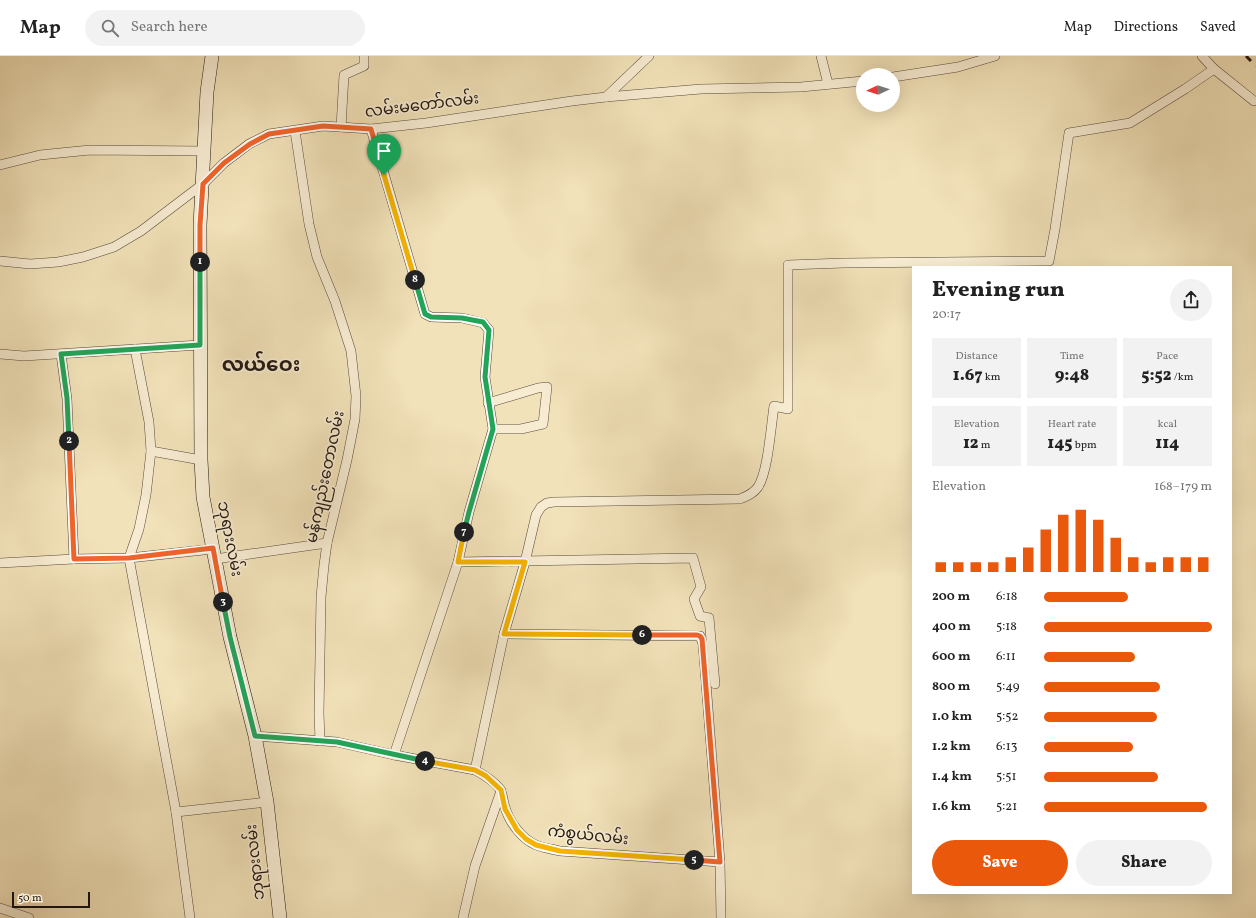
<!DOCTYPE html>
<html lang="en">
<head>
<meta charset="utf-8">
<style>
	:root { --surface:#fff; --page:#f2f2f2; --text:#222; --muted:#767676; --line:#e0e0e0; --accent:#ea580c }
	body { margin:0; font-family:Vollkorn,"Noto Sans Myanmar",serif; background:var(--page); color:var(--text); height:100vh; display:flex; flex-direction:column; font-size:15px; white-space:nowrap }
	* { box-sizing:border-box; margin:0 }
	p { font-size:13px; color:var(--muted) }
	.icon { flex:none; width:22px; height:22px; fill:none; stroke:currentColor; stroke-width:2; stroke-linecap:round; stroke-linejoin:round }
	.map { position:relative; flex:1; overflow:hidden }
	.side { position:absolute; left:912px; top:210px; width:320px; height:628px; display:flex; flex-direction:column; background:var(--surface); border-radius:0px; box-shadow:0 4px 16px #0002 }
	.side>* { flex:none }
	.needle { width:26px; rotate:266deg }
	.buttons { position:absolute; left:856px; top:12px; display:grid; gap:8px }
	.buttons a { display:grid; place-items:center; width:44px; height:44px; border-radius:50%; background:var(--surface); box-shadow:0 4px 16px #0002; font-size:20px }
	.scale { position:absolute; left:12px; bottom:10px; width:78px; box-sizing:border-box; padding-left:4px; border:2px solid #221811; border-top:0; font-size:11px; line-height:14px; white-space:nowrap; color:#221811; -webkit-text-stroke:3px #f7ecd2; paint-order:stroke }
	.pin { position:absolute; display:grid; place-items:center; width:34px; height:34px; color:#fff; margin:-41px -17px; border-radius:50% 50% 50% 0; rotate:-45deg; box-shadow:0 0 4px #0007 }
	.pin .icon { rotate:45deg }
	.km { position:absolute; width:20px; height:20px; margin:-10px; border-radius:50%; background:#222; color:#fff; font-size:11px; line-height:20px; text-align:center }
	.round { display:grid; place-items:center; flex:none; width:42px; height:42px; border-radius:21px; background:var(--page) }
	.headline { display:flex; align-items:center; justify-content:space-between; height:68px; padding:0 20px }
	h1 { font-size:22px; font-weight:800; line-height:30px }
	.figures { display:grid; grid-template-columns:repeat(3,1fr); gap:6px; height:68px; padding:4px 20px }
	.figures div { display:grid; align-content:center; border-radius:0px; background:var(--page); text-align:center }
	.figures b { font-size:17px; font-weight:800 }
	.figures small { font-size:11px; font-weight:400 }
	.figures p { font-size:11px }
	.chart { height:112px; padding:8px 20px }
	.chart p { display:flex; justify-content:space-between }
	.chart svg { width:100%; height:72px; margin-top:4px; stroke:var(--accent); stroke-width:6 }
	.primary-button { display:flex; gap:8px; margin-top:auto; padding:8px 20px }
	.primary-button a { flex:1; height:46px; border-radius:24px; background:var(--accent); color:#fff; font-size:16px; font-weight:800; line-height:46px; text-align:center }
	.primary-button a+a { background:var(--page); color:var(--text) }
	ul { padding:0 20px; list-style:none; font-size:13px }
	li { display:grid; grid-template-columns:64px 48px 1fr; align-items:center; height:30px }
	li i { height:10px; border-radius:5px; background:var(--accent) }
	header { display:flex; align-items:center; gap:24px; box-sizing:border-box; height:56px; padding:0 20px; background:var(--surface); border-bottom:1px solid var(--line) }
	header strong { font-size:19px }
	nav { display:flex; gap:22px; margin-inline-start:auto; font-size:14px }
	.search { width:280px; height:36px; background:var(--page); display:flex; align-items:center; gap:10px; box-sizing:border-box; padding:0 14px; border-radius:22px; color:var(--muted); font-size:15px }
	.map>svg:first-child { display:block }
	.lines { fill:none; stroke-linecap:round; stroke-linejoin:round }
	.street-casing { stroke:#564a3b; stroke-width:10 }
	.secondary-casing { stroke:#221811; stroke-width:14 }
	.street { stroke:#f7ecd2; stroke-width:9 }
	.secondary { stroke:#f7ecd2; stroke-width:13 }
	.rail { stroke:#221811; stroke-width:3; stroke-dasharray:7 7; stroke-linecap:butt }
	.split-1-casing { stroke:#fff; stroke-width:8 }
	.split-2-casing { stroke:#fff; stroke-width:8 }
	.split-3-casing { stroke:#fff; stroke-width:8 }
	.split-4-casing { stroke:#fff; stroke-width:8 }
	.split-5-casing { stroke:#fff; stroke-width:8 }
	.split-6-casing { stroke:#fff; stroke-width:8 }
	.split-7-casing { stroke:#fff; stroke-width:8 }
	.split-8-casing { stroke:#fff; stroke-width:8 }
	.split-9-casing { stroke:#fff; stroke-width:8 }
	.split-1 { stroke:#f0652b; stroke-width:5 }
	.split-2 { stroke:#22a559; stroke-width:5 }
	.split-3 { stroke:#f0652b; stroke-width:5 }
	.split-4 { stroke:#22a559; stroke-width:5 }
	.split-5 { stroke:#f5b400; stroke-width:5 }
	.split-6 { stroke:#f0652b; stroke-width:5 }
	.split-7 { stroke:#f5b400; stroke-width:5 }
	.split-8 { stroke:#22a559; stroke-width:5 }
	.split-9 { stroke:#f5b400; stroke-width:5 }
	.labels { text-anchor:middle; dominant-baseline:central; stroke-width:3.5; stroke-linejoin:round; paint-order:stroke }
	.street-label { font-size:16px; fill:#221811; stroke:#f7ecd2 }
	.district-label { font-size:20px; font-weight:bold; fill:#221811; stroke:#f7ecd2 }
</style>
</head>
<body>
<header>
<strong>Map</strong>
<div class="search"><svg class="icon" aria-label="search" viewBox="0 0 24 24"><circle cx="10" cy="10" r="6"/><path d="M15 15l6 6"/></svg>Search here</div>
<nav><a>Map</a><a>Directions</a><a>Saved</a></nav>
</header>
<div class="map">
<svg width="1256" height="862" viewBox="0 0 1256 862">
	<rect width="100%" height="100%" fill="#f2e2b9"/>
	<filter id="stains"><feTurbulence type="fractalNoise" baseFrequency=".005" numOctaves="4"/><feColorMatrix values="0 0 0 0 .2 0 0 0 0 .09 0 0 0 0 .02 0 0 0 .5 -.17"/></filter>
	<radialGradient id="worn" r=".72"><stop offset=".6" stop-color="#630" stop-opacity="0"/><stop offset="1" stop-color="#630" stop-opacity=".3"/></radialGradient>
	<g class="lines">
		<defs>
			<g id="street">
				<polyline points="821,0 828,28"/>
				<polyline points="1202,0 1214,13 1254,45"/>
				<polyline points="893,21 958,11 995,0"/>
				<polyline points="606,41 649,0"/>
				<polyline points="341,71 344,19 364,10 364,0"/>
				<polyline points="371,73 425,258 431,261 462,262 483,267 489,274 485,321 493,373 469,456 458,506 394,699"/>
				<polyline points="295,75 309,168 317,201 335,245 351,295 356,340 355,363 347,404 327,487 324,509 321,541 319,657 320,685"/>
				<polyline points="0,109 40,99 90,94 204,95"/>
				<polyline points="0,205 30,208 58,206 83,201 114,191 141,175 203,128 224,107 249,88 269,78 323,70 371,73 426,67 572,45 606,41 701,33 801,31 863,25"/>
				<polyline points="135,293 149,366 151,395 146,439 139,473 129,502 176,756 190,862"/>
				<polyline points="0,298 24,300 200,289"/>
				<polyline points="61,298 67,343 74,503"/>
				<polyline points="488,347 538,332 547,331 543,368 521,373 493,373"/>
				<polyline points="151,395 201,404"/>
				<polyline points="215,503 327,487"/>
				<polyline points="458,506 693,502 701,531 694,543 700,560 709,562 715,628"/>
				<polyline points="0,507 74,503 129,502 213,493"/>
				<polyline points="504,578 700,580 703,588 720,806 721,862"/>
				<path d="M255 680 337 686 394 699 475 714C484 719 494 725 500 733 503 738 503 746 505 751 509 766 522 783 536 789 543 792 552 793 560 795L720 806"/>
				<path d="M475 714 504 578 525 506 536 459 541 451 547 447 554 446 740 443C747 440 753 438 758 431 768 416 771 370 774 350L788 353V209L844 207 1049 205 1055 173 1069 77 1130 67 1185 33 1214 13"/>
				<polyline points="176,756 267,746"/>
				<polyline points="0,852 29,862"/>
				<polyline points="463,862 475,810 501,735"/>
			</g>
			<polyline id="secondary" points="212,0 207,36 200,169 201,404 203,441 213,493 230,581 255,680 267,746 280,862"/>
		</defs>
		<!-- street casing -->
		<use href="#street" class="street-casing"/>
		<!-- secondary casing -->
		<use href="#secondary" class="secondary-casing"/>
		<!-- street -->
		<use href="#street" class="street"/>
		<!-- secondary -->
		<use href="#secondary" class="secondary"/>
		<!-- rail -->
		<polyline class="rail" points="1246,0 1256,10"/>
	</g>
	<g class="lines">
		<defs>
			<polyline id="split-1" points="200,206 200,169 203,128 224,107 250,88 269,78 323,70 371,73 384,119"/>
			<polyline id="split-2" points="69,385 67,342 61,298 200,289 200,206"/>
			<polyline id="split-3" points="69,385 74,503 129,502 213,492 223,546"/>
			<polyline id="split-4" points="223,546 230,581 255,680 337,686 425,705"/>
			<polyline id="split-5" points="425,705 475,714 486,720 501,734 505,753 517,774 526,783 536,789 560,795 694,804"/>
			<polyline id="split-6" points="642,579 697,579 700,580 702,583 720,806 694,804"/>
			<polyline id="split-7" points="464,476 458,506 525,506 504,578 642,579"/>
			<polyline id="split-8" points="415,224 425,258 431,261 462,262 483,266 489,274 485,321 493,373 469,456 464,476"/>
			<polyline id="split-9" points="384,119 415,224"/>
		</defs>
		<!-- split-1 casing -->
		<use href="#split-1" class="split-1-casing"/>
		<!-- split-2 casing -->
		<use href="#split-2" class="split-2-casing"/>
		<!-- split-3 casing -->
		<use href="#split-3" class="split-3-casing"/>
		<!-- split-4 casing -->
		<use href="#split-4" class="split-4-casing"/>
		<!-- split-5 casing -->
		<use href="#split-5" class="split-5-casing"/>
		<!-- split-6 casing -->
		<use href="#split-6" class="split-6-casing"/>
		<!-- split-7 casing -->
		<use href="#split-7" class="split-7-casing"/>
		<!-- split-8 casing -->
		<use href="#split-8" class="split-8-casing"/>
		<!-- split-9 casing -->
		<use href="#split-9" class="split-9-casing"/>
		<!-- split-1 -->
		<use href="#split-1" class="split-1"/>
		<!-- split-2 -->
		<use href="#split-2" class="split-2"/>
		<!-- split-3 -->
		<use href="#split-3" class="split-3"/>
		<!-- split-4 -->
		<use href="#split-4" class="split-4"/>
		<!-- split-5 -->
		<use href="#split-5" class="split-5"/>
		<!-- split-6 -->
		<use href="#split-6" class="split-6"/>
		<!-- split-7 -->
		<use href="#split-7" class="split-7"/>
		<!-- split-8 -->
		<use href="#split-8" class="split-8"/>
		<!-- split-9 -->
		<use href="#split-9" class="split-9"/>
	</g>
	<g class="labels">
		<!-- street labels -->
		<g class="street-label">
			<text transform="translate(422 50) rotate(-7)">လမ်းမတော်လမ်း</text>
			<text transform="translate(326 421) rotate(-78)">မန်ကျည်းတောလမ်း</text>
			<text transform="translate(229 483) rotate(79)">ဘုရားလမ်း</text>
			<text transform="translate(588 780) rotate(6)">ကံစွယ်လမ်း</text>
			<text transform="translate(256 806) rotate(-96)">ဘုရားလမ်း</text>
		</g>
		<!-- district labels -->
		<g class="district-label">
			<text x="261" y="310">လယ်ဝေး</text>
		</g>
	</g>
	<rect width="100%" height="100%" filter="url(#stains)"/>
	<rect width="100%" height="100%" fill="url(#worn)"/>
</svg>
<div class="buttons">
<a><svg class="needle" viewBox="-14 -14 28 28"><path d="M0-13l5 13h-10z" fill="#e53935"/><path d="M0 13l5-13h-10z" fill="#767676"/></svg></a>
</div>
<div class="scale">50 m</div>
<div class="pin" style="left:384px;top:119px;background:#1e9e55"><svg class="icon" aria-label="arrive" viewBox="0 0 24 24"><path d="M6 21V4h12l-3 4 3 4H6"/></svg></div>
<b class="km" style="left:200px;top:206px">1</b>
<b class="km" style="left:69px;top:385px">2</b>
<b class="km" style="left:223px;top:546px">3</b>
<b class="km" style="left:425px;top:705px">4</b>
<b class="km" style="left:694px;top:804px">5</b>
<b class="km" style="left:642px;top:579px">6</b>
<b class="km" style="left:464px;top:476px">7</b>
<b class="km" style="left:415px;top:224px">8</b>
<section class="side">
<div class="headline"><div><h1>Evening run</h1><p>20:17</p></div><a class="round"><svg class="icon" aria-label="share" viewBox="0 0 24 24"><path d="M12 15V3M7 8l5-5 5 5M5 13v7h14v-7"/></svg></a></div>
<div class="figures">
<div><p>Distance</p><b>1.67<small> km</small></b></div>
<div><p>Time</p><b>9:48</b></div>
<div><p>Pace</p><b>5:52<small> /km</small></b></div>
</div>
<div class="figures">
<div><p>Elevation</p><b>12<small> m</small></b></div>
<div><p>Heart rate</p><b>145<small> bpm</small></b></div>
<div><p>kcal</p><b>114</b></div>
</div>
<div class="chart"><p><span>Elevation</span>168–179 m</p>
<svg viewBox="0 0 160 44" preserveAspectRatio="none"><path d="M5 44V38M15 44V38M25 44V38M35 44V38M45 44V35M55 44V29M65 44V18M75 44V9M85 44V6M95 44V12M105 44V23M115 44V35M125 44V38M135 44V35M145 44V35M155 44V35"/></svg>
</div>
<ul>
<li><b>200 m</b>6:18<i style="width:50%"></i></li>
<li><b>400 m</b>5:18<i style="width:100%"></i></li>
<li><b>600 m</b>6:11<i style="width:54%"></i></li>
<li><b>800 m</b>5:49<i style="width:69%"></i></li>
<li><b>1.0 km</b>5:52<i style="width:67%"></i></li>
<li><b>1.2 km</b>6:13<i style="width:53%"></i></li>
<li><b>1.4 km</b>5:51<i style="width:68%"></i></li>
<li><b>1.6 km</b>5:21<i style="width:97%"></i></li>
</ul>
<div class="primary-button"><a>Save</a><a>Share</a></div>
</section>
</div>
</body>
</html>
